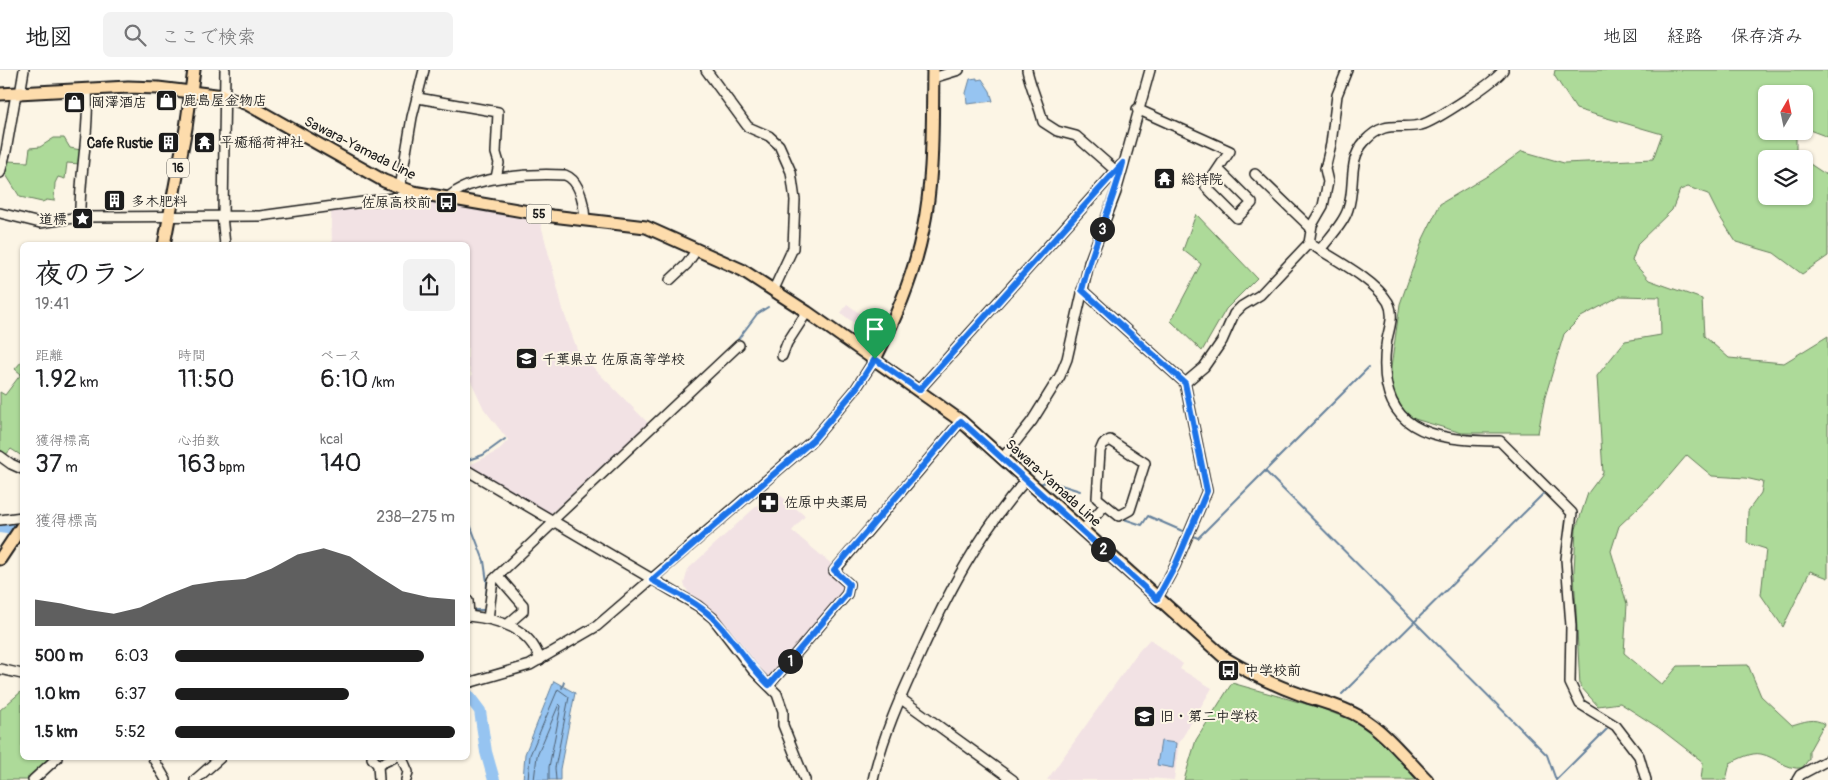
<!DOCTYPE html>
<html lang="ja">
<head>
<meta charset="utf-8">
<style>
	:root { --surface:#fff; --page:#f2f2f2; --text:#202124; --muted:#757577; --line:#e0e0e0; --accent:#1c1c1c }
	body { margin:0; font-family:Pangolin,"Klee One",sans-serif; background:var(--page); color:var(--text); height:100vh; display:flex; flex-direction:column; font-size:19px; white-space:nowrap }
	* { box-sizing:border-box; margin:0 }
	p { font-size:16px; color:var(--muted) }
	.icon { flex:none; width:28px; height:28px; fill:none; stroke:currentColor; stroke-width:2; stroke-linecap:round; stroke-linejoin:round }
	.map { position:relative; flex:1; overflow:hidden }
	.drawer { position:absolute; left:20px; top:172px; width:450px; height:518px; display:flex; flex-direction:column; background:var(--surface); border-radius:8px; box-shadow:0 1px 4px #0004 }
	.drawer>* { flex:none }
	.needle { width:32px; rotate:9deg }
	.controls { position:absolute; left:1758px; top:15px; display:grid; gap:10px }
	.controls a { display:grid; place-items:center; width:55px; height:55px; border-radius:8px; background:var(--surface); box-shadow:0 1px 4px #0004; font-size:25px }
	.pin { position:absolute; display:grid; place-items:center; width:42px; height:42px; color:#fff; margin:-51px -21px; border-radius:50% 50% 50% 0; rotate:-45deg; box-shadow:0 0 5px #0007 }
	.pin .icon { rotate:45deg }
	.km { position:absolute; width:25px; height:25px; margin:-12px; border-radius:50%; background:#222; color:#fff; font-size:14px; line-height:25px; text-align:center }
	.round { display:grid; place-items:center; flex:none; width:52px; height:52px; border-radius:8px; background:var(--page) }
	.headline { display:flex; align-items:center; justify-content:space-between; height:85px; padding:0 15px }
	h1 { font-size:28px; font-weight:600; line-height:38px }
	.metrics { display:grid; grid-template-columns:repeat(3,1fr); gap:8px; height:85px; padding:5px 15px }
	.metrics div { display:grid; align-content:center }
	.metrics b { font-size:25px; font-weight:600 }
	.metrics small { font-size:14px; font-weight:400 }
	.metrics p { font-size:14px }
	.chart { height:140px; padding:10px 15px }
	.chart p { display:flex; justify-content:space-between }
	.chart svg { width:100%; height:90px; margin-top:5px; fill:var(--accent); opacity:.7 }
	ul { padding:0 15px; list-style:none; font-size:16px }
	li { display:grid; grid-template-columns:80px 60px 1fr; align-items:center; height:38px }
	li i { height:12px; border-radius:6px; background:var(--accent) }
	header { display:flex; align-items:center; gap:30px; box-sizing:border-box; height:70px; padding:0 25px; background:var(--surface); border-bottom:1px solid var(--line) }
	header strong { font-size:24px }
	nav { display:flex; gap:28px; margin-inline-start:auto; font-size:18px }
	.search { width:350px; height:45px; background:var(--page); display:flex; align-items:center; gap:12px; box-sizing:border-box; padding:0 18px; border-radius:8px; color:var(--muted); font-size:19px }
	.map>svg:first-child { display:block }
	.built { fill:#f2e2e4 }
	.green { fill:#adda99; stroke:#647b5a }
	.water { fill:#96c4f1; stroke:#65819c }
	.lines { fill:none; stroke-linecap:round; stroke-linejoin:round }
	.shore { stroke:#4d5f71; stroke-width:1 }
	.stream { stroke:#65819c; stroke-width:2 }
	.river { stroke:#96c4f1; stroke-width:12 }
	.minor-casing { stroke:#1c1c1c; stroke-width:12 }
	.major-casing { stroke:#1c1c1c; stroke-width:15 }
	.minor { stroke:#fcf5e5; stroke-width:9 }
	.major { stroke:#fddcac; stroke-width:11 }
	.route-casing { stroke:#fff; stroke-width:10 }
	.route { stroke:#1a73e8; stroke-width:6 }
	.labels { text-anchor:middle; dominant-baseline:central; stroke-width:4; stroke-linejoin:round; paint-order:stroke }
	.shield { fill:#fcf5e5; stroke:#5f5d58; stroke-width:1 }
	.shield-label { font-size:12px; font-weight:bold; fill:#1c1c1c }
	.poi-label { font-size:14px; font-weight:bold; fill:#1c1c1c; stroke:#fcf5e5; text-anchor:start }
	.street-label { font-size:14px; fill:#1c1c1c; stroke:#fcf5e5 }
</style>
</head>
<body>
<header>
<strong>地図</strong>
<div class="search"><svg class="icon" aria-label="search" viewBox="0 0 24 24"><circle cx="10" cy="10" r="6"/><path d="M15 15l6 6"/></svg>ここで検索</div>
<nav><a>地図</a><a>経路</a><a>保存済み</a></nav>
</header>
<div class="map">
<svg width="1828" height="710" viewBox="0 0 1828 710">
	<rect width="100%" height="100%" fill="#fcf5e5"/>
	<filter id="ink" filterUnits="userSpaceOnUse"><feTurbulence type="fractalNoise" baseFrequency=".02" numOctaves="2"/><feDisplacementMap in="SourceGraphic" scale="10" xChannelSelector="R" yChannelSelector="G"/><feConvolveMatrix kernelMatrix="1 2 1 2 8 2 1 2 1" color-interpolation-filters="sRGB"/></filter>
	<g filter="url(#ink)">
		<!-- built -->
		<g class="built">
			<polygon points="414,129 539,147 564,243 578,282 648,353 548,446 468,396 498,381 508,370 484,339 470,309 472,305 468,295 468,175 332,175 331,137"/>
			<polygon points="847,234 862,245 855,254 841,243"/>
			<polygon points="774,420 805,446 792,461 834,496 829,502 846,516 845,522 770,610 756,599 711,540 690,526 684,514 688,499"/>
			<polygon points="1150,569 1183,594 1180,599 1212,618 1179,673 1174,710 1149,708 1149,710 1047,710 1138,582"/>
		</g>
		<!-- green -->
		<g class="green">
			<path d="M1555 0H1828V67L1804 58V24H1766V61H1800L1796 65V85L1802 89H1766V126H1804V90L1828 106V186L1802 204 1774 183 1736 172 1718 144 1708 124 1688 117 1680 120 1672 140 1638 173 1632 191 1649 210 1702 229 1704 266 1729 288 1784 293 1828 266V508L1810 501 1783 557 1761 525 1766 479 1747 473 1748 441 1761 423 1763 412 1745 408 1712 406 1687 385 1658 419 1619 456 1611 481 1627 534 1624 583 1662 615 1678 596 1748 595 1761 626 1792 655C1803 652 1814 647 1824 654L1809 681V689L1802 698C1786 700 1776 687 1761 684 1751 682 1739 689 1730 693L1726 710H1701L1703 692 1659 658 1620 633 1598 636 1580 616 1574 503 1576 459 1588 423 1603 403 1597 306 1625 271 1661 265 1660 227 1620 226 1581 247 1564 264 1545 327 1538 363H1462L1408 347 1392 321 1391 298 1400 234 1423 169 1440 134 1489 105 1522 81 1564 93 1653 89 1662 64 1576 39 1554 5Z"/>
			<polygon points="54,68 64,68 70,78 81,80 80,94 67,93 65,109 58,107 55,113 54,131 47,130 42,132 20,127 3,100 7,91 28,92 30,78 40,77"/>
			<polygon points="1196,144 1257,208 1226,239 1202,281 1171,251 1201,194 1183,180"/>
			<polygon points="22,291 22,386 11,379 4,387 0,383 0,322 5,325 21,304 15,299"/>
			<polygon points="1232,613 1320,638 1364,655 1420,710 1184,710 1196,670"/>
			<polygon points="22,621 22,688 54,688 30,710 0,710 0,640"/>
		</g>
		<!-- water -->
		<g class="water">
			<polygon points="977,8 977,10 982,9 990,21 993,31 967,34 966,23 970,9"/>
			<polygon points="554,611 575,623 560,699 560,710 523,710 525,684"/>
			<polygon points="1161,671 1176,673 1173,698 1157,695"/>
		</g>
		<g class="lines">
			<!-- shore -->
			<g class="shore">
				<polyline points="528,710 530,685 558,619 569,627 555,698 556,710"/>
				<polyline points="534,710 537,686 559,634 561,636 549,697 549,710"/>
			</g>
			<!-- stream -->
			<g class="stream">
				<polyline points="736,272 757,244 768,237"/>
				<polyline points="468,390 483,385 505,369"/>
				<polyline points="1265,401 1547,685 1556,710"/>
				<polyline points="1040,414 1048,411 1080,421"/>
				<polyline points="468,449 484,491 487,512"/>
				<polyline points="1124,449 1142,455 1148,446 1187,463"/>
				<polyline points="1191,465 1198,468 1368,298"/>
				<polyline points="486,533 487,512 490,509"/>
				<polyline points="472,540 485,540"/>
				<polyline points="562,618 564,612"/>
				<polyline points="1342,624 1543,424"/>
				<polyline points="1556,710 1607,659"/>
			</g>
			<!-- river -->
			<g class="river">
				<polyline points="0,457 22,460"/>
				<polyline points="468,625 480,641 486,682 494,710"/>
			</g>
			<defs>
				<g id="minor">
					<polyline points="706,0 748,57 769,66 779,75 791,102 795,130 793,178 774,219"/>
					<path d="M1027 0C1031 19 1039 34 1043 52L1057 61 1076 66 1116 101"/>
					<polyline points="933,8 959,0"/>
					<polyline points="20,24 24,0"/>
					<polyline points="418,28 498,42 496,83 499,93 496,108"/>
					<polyline points="1137,39 1230,81 1206,117 1237,148 1252,133 1218,99"/>
					<polyline points="0,103 6,81 16,24"/>
					<polyline points="1255,104 1311,158"/>
					<polyline points="400,118 412,47 424,0"/>
					<path d="M448 128C468 106 535 103 565 105 581 111 584 135 585 150"/>
					<polyline points="0,143 40,153 80,147 260,146 400,127 413,122"/>
					<polyline points="222,146 225,175"/>
					<polyline points="223,146 225,0"/>
					<path d="M80 147C79 104 90 63 87 20"/>
					<path d="M1309 173C1332 188 1374 209 1388 232 1396 247 1387 262 1386 276 1376 361 1431 371 1500 371L1572 443 1566 489 1571 556 1570 613 1580 634 1616 656 1639 686 1646 710"/>
					<path d="M1320 180C1329 168 1344 153 1348 139 1356 116 1347 90 1365 71 1386 49 1398 60 1421 55 1435 51 1497 11 1503 0"/>
					<polyline points="670,210 687,194 697,179"/>
					<polyline points="1082,220 1185,313 1207,421 1175,496 1157,529"/>
					<polyline points="782,286 787,273 807,242"/>
					<polyline points="1185,313 1204,297 1222,271 1234,244 1242,236 1260,225 1309,173 1312,155 1323,136 1328,112 1325,99 1331,74 1337,25 1347,0"/>
					<polyline points="919,320 1121,95"/>
					<polygon points="1110,370 1145,393 1130,440 1119,446 1097,428 1100,381 1103,374"/>
					<polyline points="0,386 11,394 22,399"/>
					<polyline points="1002,389 1032,351 1060,306 1067,289 1089,193 1116,122 1150,0"/>
					<polyline points="468,401 698,536 713,548 753,600 777,624 783,641 783,655 805,710"/>
					<polyline points="0,450 22,447"/>
					<polyline points="552,451 739,275"/>
					<polyline points="1083,460 1105,435"/>
					<polyline points="498,506 523,535 523,541 508,554"/>
					<polyline points="468,531 469,546"/>
					<path d="M468 546C499 549 530 558 540 590"/>
					<polyline points="488,549 493,510 554,452"/>
					<polyline points="0,599 22,604"/>
					<polyline points="468,613 530,595 597,556 813,370 855,320 875,289"/>
					<polyline points="769,615 847,524 849,514 834,501 961,351"/>
					<polyline points="900,628 1013,710"/>
					<polyline points="153,688 166,710"/>
					<polyline points="372,688 378,695 379,710"/>
					<polyline points="402,688 408,702 406,710"/>
					<polyline points="378,695 393,688"/>
					<polyline points="33,710 57,688"/>
					<polyline points="195,710 220,688"/>
					<path d="M873 710C882 668 900 628 918 589 947 524 979 463 1026 410"/>
					<polyline points="1797,710 1800,705 1828,690"/>
				</g>
				<g id="major">
					<path d="M0 24 128 17 158 18 224 26 247 34 384 111 413 122 552 146 646 157 742 200 807 242 961 351 1226 589C1250 603 1276 616 1302 625 1322 632 1342 636 1360 647 1386 662 1406 689 1427 710"/>
					<polyline points="164,175 186,58 194,0"/>
					<path d="M875 289C896 248 914 206 923 160 934 108 932 53 933 0"/>
					<polyline points="0,489 22,456"/>
				</g>
			</defs>
			<!-- minor casing -->
			<use href="#minor" class="minor-casing"/>
			<!-- major casing -->
			<use href="#major" class="major-casing"/>
			<!-- minor -->
			<use href="#minor" class="minor"/>
			<!-- major -->
			<use href="#major" class="major"/>
		</g>
	</g>
	<g class="lines" filter="url(#ink)">
		<defs>
			<path id="route" d="M1123 93C1112 136 1092 177 1082 220L1185 313 1207 421 1175 496 1157 529 961 351 834 500 849 514 847 524 769 615C747 594 733 567 712 547 695 531 672 521 652 510L813 370 855 320 875 289 919 320Z"/>
		</defs>
		<!-- route casing -->
		<use href="#route" class="route-casing"/>
		<!-- route -->
		<use href="#route" class="route"/>
	</g>
	<!-- icons -->
	<defs>
		<symbol id="shop-square" viewBox="-11 -11 22 22"><rect x="-9" y="-9" width="18" height="18" rx="4" fill="#1c1c1c" stroke="#fcf5e5"/><path d="M-5-2.5h2.3a2.7 3.5 0 0 1 5.4 0H5L5.5 6h-11ZM-1.5-2.5h3a1.5 2.3 0 0 0-3 0Z" fill="#fff"/></symbol>
		<symbol id="temple-square" viewBox="-11 -11 22 22"><rect x="-9" y="-9" width="18" height="18" rx="4" fill="#1c1c1c" stroke="#fcf5e5"/><path d="M0-6L5-2H3V0L6.5 2.5H4V6H1.5V3h-3V6H-4V2.5H-6.5L-3 0V-2H-5Z" fill="#fff"/></symbol>
		<symbol id="building-square" viewBox="-11 -11 22 22"><rect x="-9" y="-9" width="18" height="18" rx="4" fill="#1c1c1c" stroke="#fcf5e5"/><path d="M-4-6H4V6H1V3H-1V6H-4ZM-2.5-4.3h1.7v1.8h-1.7ZM.8-4.3h1.7v1.8H.8ZM-2.5-1h1.7V.8h-1.7ZM.8-1h1.7V.8H.8Z" fill="#fff"/></symbol>
		<symbol id="bus-square" viewBox="-11 -11 22 22"><rect x="-9" y="-9" width="18" height="18" rx="4" fill="#1c1c1c" stroke="#fcf5e5"/><path d="M-5-6H5V4H4V6H2V4H-2V6H-4V4H-5ZM-3.5-4V0h7V-4ZM-3.5 1.2v1.5H-2V1.2ZM2 1.2v1.5H3.5V1.2Z" fill="#fff"/></symbol>
		<symbol id="sight-square" viewBox="-11 -11 22 22"><rect x="-9" y="-9" width="18" height="18" rx="4" fill="#1c1c1c" stroke="#fcf5e5"/><path d="M0-6L1.8-2.2L6-1.7L2.9 1.2L3.7 5.4L0 3.3L-3.7 5.4L-2.9 1.2L-6-1.7L-1.8-2.2Z" fill="#fff"/></symbol>
		<symbol id="school-square" viewBox="-11 -11 22 22"><rect x="-9" y="-9" width="18" height="18" rx="4" fill="#1c1c1c" stroke="#fcf5e5"/><path d="M0-5L7-2L0 1L-7-2ZM-4 1L0 2.5L4 1V4Q0 6-4 4Z" fill="#fff"/></symbol>
		<symbol id="pharmacy-square" viewBox="-11 -11 22 22"><rect x="-9" y="-9" width="18" height="18" rx="4" fill="#1c1c1c" stroke="#fcf5e5"/><path d="M-2-6h4v4h4v4h-4v4h-4v-4h-4v-4h4Z" fill="#fff"/></symbol>
	</defs>
	<g fill-rule="evenodd">
		<use href="#shop-square" x="154" y="18" width="25" height="25"/>
		<use href="#shop-square" x="62" y="20" width="25" height="25"/>
		<use href="#temple-square" x="192" y="60" width="25" height="25"/>
		<use href="#building-square" x="156" y="60" width="25" height="25"/>
		<use href="#temple-square" x="1152" y="96" width="25" height="25"/>
		<use href="#building-square" x="102" y="118" width="25" height="25"/>
		<use href="#bus-square" x="434" y="120" width="25" height="25"/>
		<use href="#sight-square" x="70" y="136" width="25" height="25"/>
		<use href="#school-square" x="514" y="276" width="25" height="25"/>
		<use href="#pharmacy-square" x="756" y="420" width="25" height="25"/>
		<use href="#bus-square" x="1216" y="588" width="25" height="25"/>
		<use href="#school-square" x="1132" y="634" width="25" height="25"/>
	</g>
	<g class="labels">
		<!-- shield labels -->
		<g class="shield">
			<rect x="167" y="88.5" width="22" height="19" rx="4"/>
			<rect x="526.5" y="134.5" width="25" height="19" rx="4"/>
		</g>
		<g class="shield-label">
			<text x="178" y="98">16</text>
			<text x="539" y="144">55</text>
		</g>
		<!-- poi labels -->
		<g class="poi-label">
			<text x="183" y="30">鹿島屋金物店</text>
			<text x="91" y="32">岡澤酒店</text>
			<text x="220" y="72">平癒稲荷神社</text>
			<text x="153" y="73" text-anchor="end">Cafe Rustie</text>
			<text x="1181" y="109">総持院</text>
			<text x="131" y="131">多木肥料</text>
			<text x="431" y="132" text-anchor="end">佐原高校前</text>
			<text x="67" y="149" text-anchor="end">道標</text>
			<text x="542" y="289">千葉県立 佐原高等学校</text>
			<text x="784" y="432">佐原中央薬局</text>
			<text x="1245" y="600">中学校前</text>
			<text x="1160" y="646">旧・第二中学校</text>
		</g>
		<!-- street labels -->
		<g class="street-label">
			<text transform="translate(360 78) rotate(27)">Sawara-Yamada Line</text>
			<text transform="translate(1053 413) rotate(42)">Sawara-Yamada Line</text>
		</g>
	</g>
</svg>
<div class="controls">
<a><svg class="needle" viewBox="-14 -14 28 28"><path d="M0-13l5 13h-10z" fill="#e53935"/><path d="M0 13l5-13h-10z" fill="#757577"/></svg></a>
<a><svg class="icon" aria-label="layers" viewBox="0 0 24 24"><path d="M12 4l9 5-9 5-9-5zM3 14l9 5 9-5"/></svg></a>
</div>
<div class="pin" style="left:875px;top:289px;background:#1e9e55"><svg class="icon" aria-label="arrive" viewBox="0 0 24 24"><path d="M6 21V4h12l-3 4 3 4H6"/></svg></div>
<b class="km" style="left:790px;top:591px">1</b>
<b class="km" style="left:1103px;top:479px">2</b>
<b class="km" style="left:1102px;top:159px">3</b>
<section class="drawer">
<div class="headline"><div><h1>夜のラン</h1><p>19:41</p></div><a class="round"><svg class="icon" aria-label="share" viewBox="0 0 24 24"><path d="M12 15V3M7 8l5-5 5 5M5 13v7h14v-7"/></svg></a></div>
<div class="metrics">
<div><p>距離</p><b>1.92<small> km</small></b></div>
<div><p>時間</p><b>11:50</b></div>
<div><p>ペース</p><b>6:10<small> /km</small></b></div>
</div>
<div class="metrics">
<div><p>獲得標高</p><b>37<small> m</small></b></div>
<div><p>心拍数</p><b>163<small> bpm</small></b></div>
<div><p>kcal</p><b>140</b></div>
</div>
<div class="chart"><p><span>獲得標高</span>238–275 m</p>
<svg viewBox="0 0 160 44" preserveAspectRatio="none"><path d="M0 44V31L10 33L20 36L30 38L40 35L50 29L60 24L70 22L80 21L90 16L100 9L110 6L120 10L130 19L140 27L150 30L160 31V44z"/></svg>
</div>
<ul>
<li><b>500 m</b>6:03<i style="width:89%"></i></li>
<li><b>1.0 km</b>6:37<i style="width:62%"></i></li>
<li><b>1.5 km</b>5:52<i style="width:100%"></i></li>
</ul>
</section>
</div>
</body>
</html>
